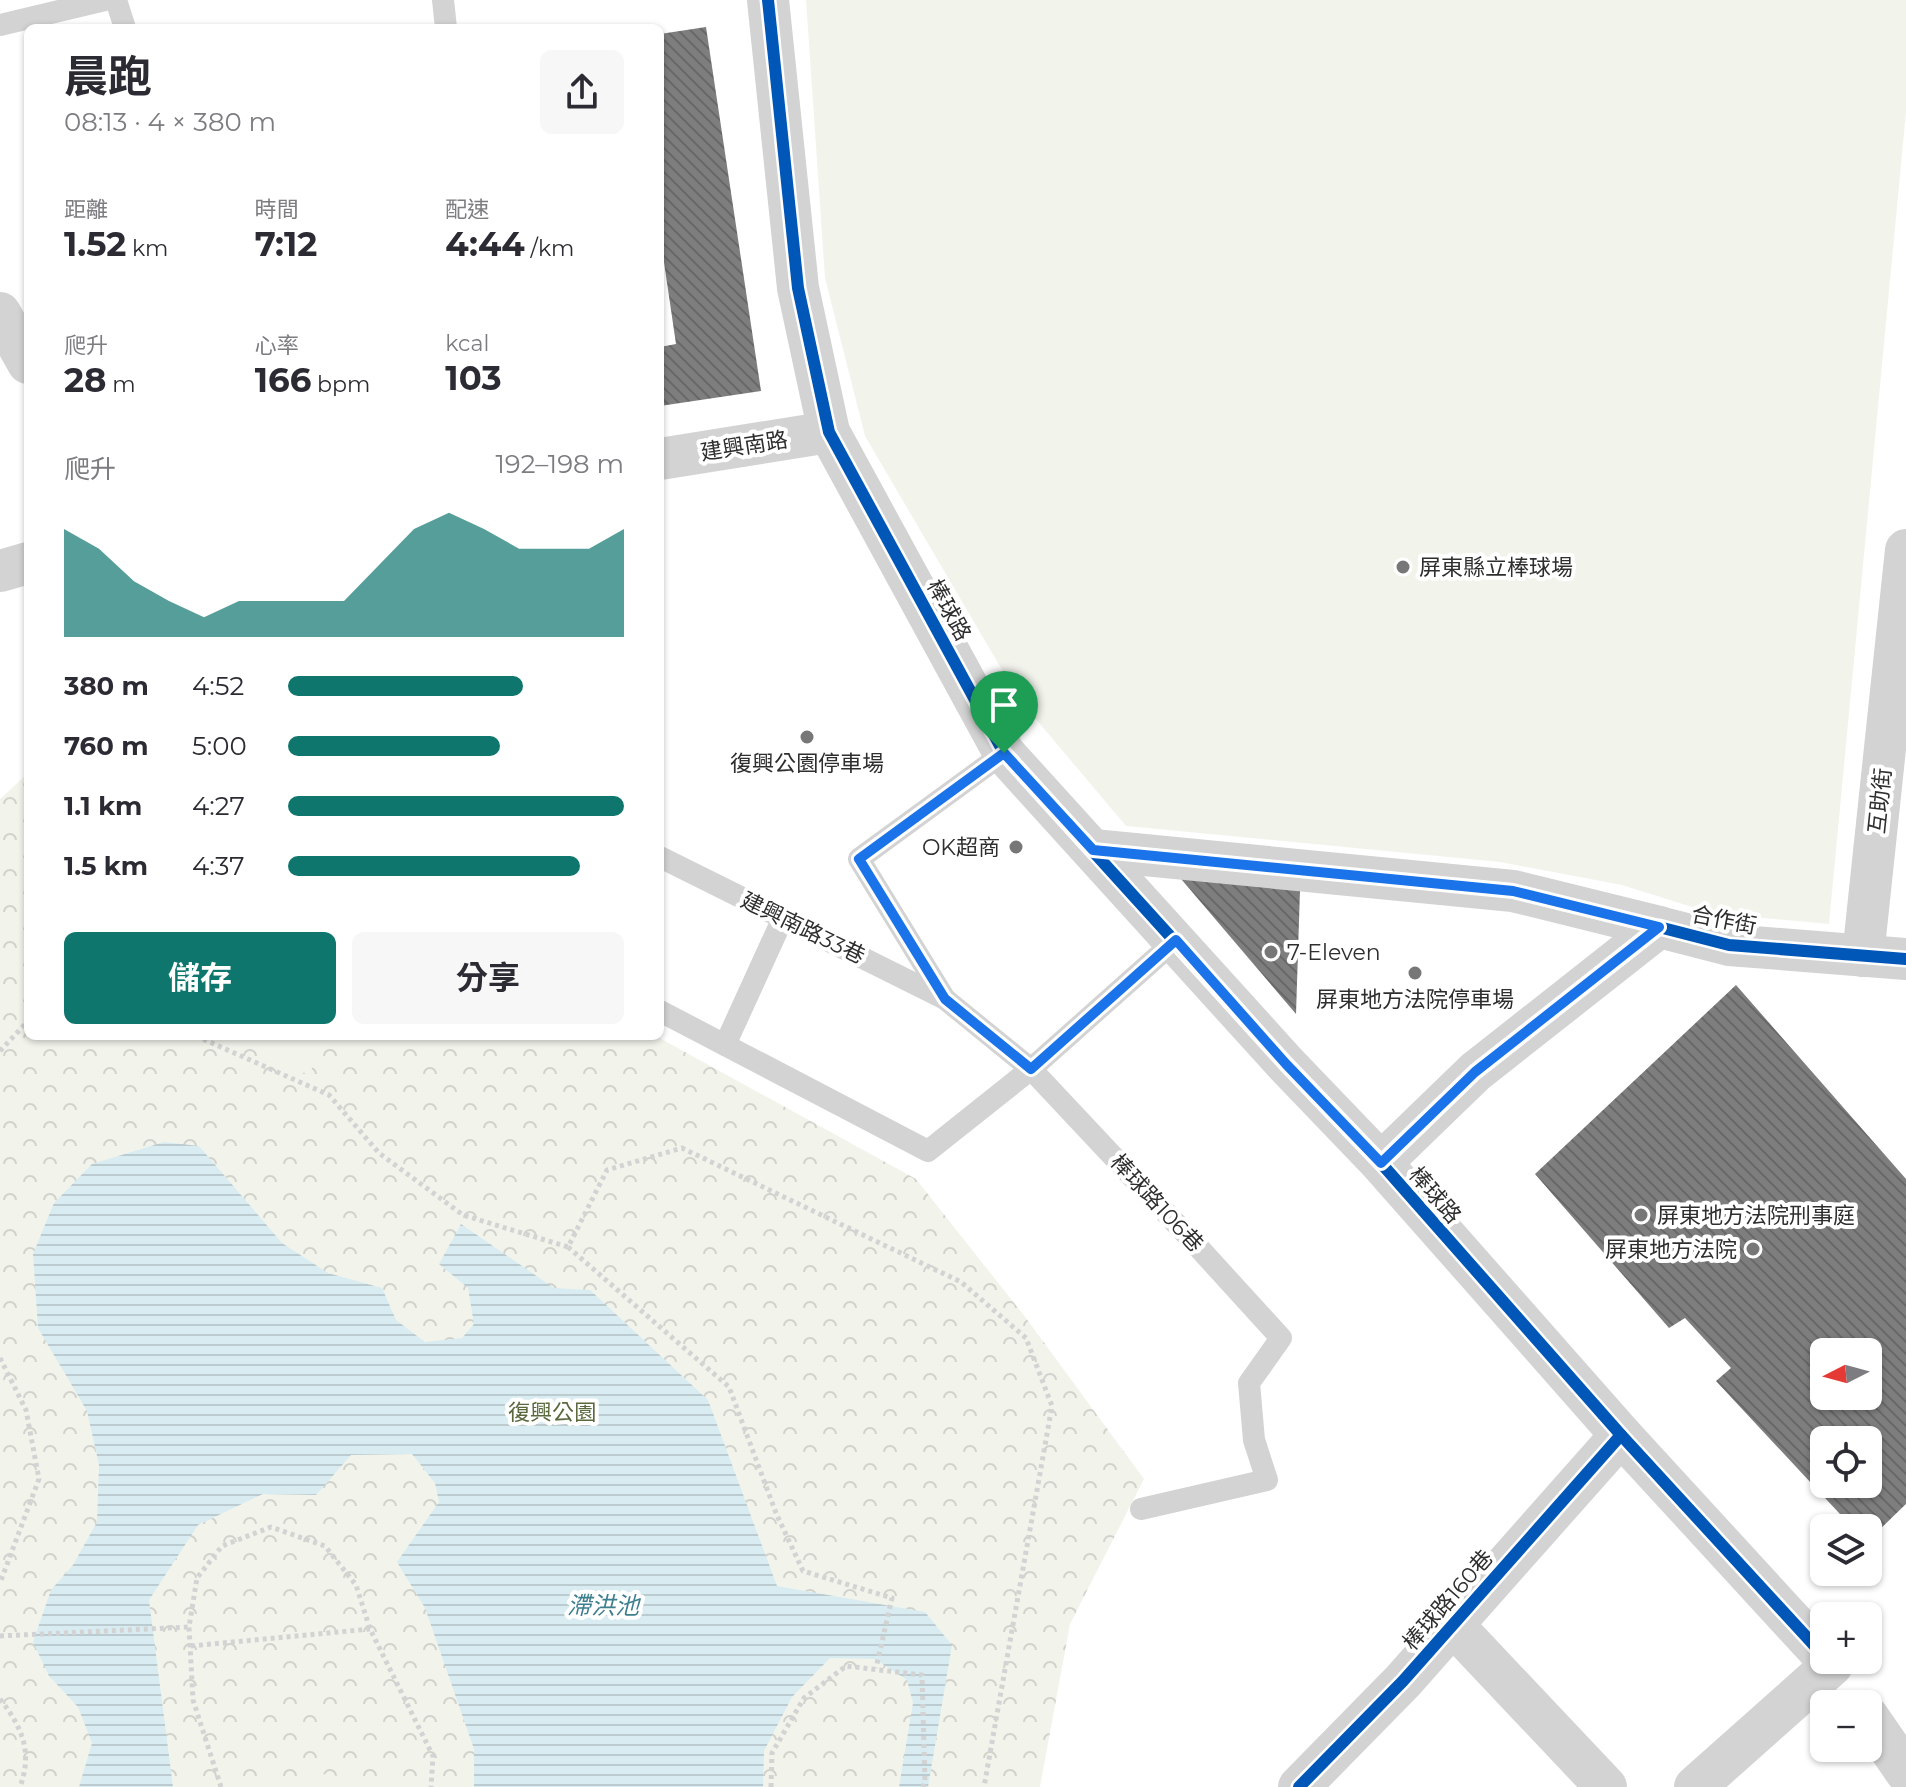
<!DOCTYPE html>
<html lang="zh-TW">
<head>
<meta charset="utf-8">
<style>
	:root { --surface:#fff; --page:#f7f7f7; --text:#2b2b33; --muted:#7c7c81; --accent:#0f766e }
	body { margin:0; font-family:Montserrat,"Noto Sans TC",sans-serif; background:var(--page); color:var(--text); height:100vh; display:flex; flex-direction:column; font-size:30px; white-space:nowrap }
	* { box-sizing:border-box; margin:0 }
	p { font-size:26px; color:var(--muted) }
	.icon { flex:none; width:44px; height:44px; fill:none; stroke:currentColor; stroke-width:2; stroke-linecap:round; stroke-linejoin:round }
	.map { position:relative; flex:1; overflow:hidden }
	.details { position:absolute; left:24px; top:24px; width:640px; height:1016px; display:flex; flex-direction:column; background:var(--surface); border-radius:12px; box-shadow:0 2px 6px #0004 }
	.details>* { flex:none }
	.needle { width:52px; rotate:264deg }
	.fabs { position:absolute; left:1810px; top:1338px; display:grid; gap:16px }
	.fabs a { display:grid; place-items:center; width:72px; height:72px; border-radius:12px; background:var(--surface); box-shadow:0 2px 6px #0004; font-size:40px }
	.pin { position:absolute; display:grid; place-items:center; width:68px; height:68px; color:#fff; margin:-82px -34px; border-radius:50% 50% 50% 0; rotate:-45deg; box-shadow:0 0 8px #0007 }
	.pin .icon { rotate:45deg }
	.round { display:grid; place-items:center; flex:none; width:84px; height:84px; border-radius:12px; background:var(--page) }
	.summary { display:flex; align-items:center; justify-content:space-between; height:136px; padding:0 40px }
	h1 { font-size:44px; font-weight:700; line-height:60px }
	.metrics { display:grid; grid-template-columns:repeat(3,1fr); gap:12px; height:136px; padding:8px 40px }
	.metrics div { display:grid; align-content:center }
	.metrics b { font-size:34px; font-weight:700 }
	.metrics small { font-size:22px; font-weight:400 }
	.metrics p { font-size:22px }
	.chart { height:224px; padding:16px 40px }
	.chart p { display:flex; justify-content:space-between }
	.chart svg { width:100%; height:144px; margin-top:8px; fill:var(--accent); opacity:.7 }
	.button { display:flex; gap:16px; margin-top:auto; padding:16px 40px }
	.button a { flex:1; height:92px; border-radius:12px; background:var(--accent); color:#fff; font-size:32px; font-weight:700; line-height:92px; text-align:center }
	.button a+a { background:var(--page); color:var(--text) }
	ul { padding:0 40px; list-style:none; font-size:26px }
	li { display:grid; grid-template-columns:128px 96px 1fr; align-items:center; height:60px }
	li i { height:20px; border-radius:10px; background:var(--accent) }
	.map>svg:first-child { display:block }
	.park { fill:url(#park-crowns) }
	.pitch { fill:#f2f4ec }
	.water { fill:url(#water-rules) }
	.building { fill:url(#building-back-hatch); fill-rule:evenodd }
	.lines { fill:none; stroke-linecap:round; stroke-linejoin:round }
	.path { stroke:#d3d3d3; stroke-width:5; stroke-dasharray:4 4; stroke-linecap:butt }
	.service { stroke:#d3d3d3; stroke-width:22 }
	.minor { stroke:#d3d3d3; stroke-width:42 }
	.cycleway-casing { stroke:#fff; stroke-width:17 }
	.cycleway { stroke:#0057b8; stroke-width:12 }
	.route-casing { stroke:#fff; stroke-width:16 }
	.route { stroke:#1a73e8; stroke-width:10 }
	.poi-dot { fill:#777; stroke:#fff; stroke-width:3 }
	.labels { text-anchor:middle; dominant-baseline:central; stroke-width:8; stroke-linejoin:round; paint-order:stroke }
	.street-label { font-size:22px; fill:#2e2e2e; stroke:#fff }
	.poi-label { font-size:22px; fill:#2e2e2e; stroke:#fff; text-anchor:start }
	.park-label { font-size:22px; fill:#5a693d; stroke:#fff }
	.water-label { font-size:24px; font-style:italic; fill:#3e7f8f; stroke:#fff }
</style>
</head>
<body>
<div class="map">
<svg width="1906" height="1787" viewBox="0 0 1906 1787">
	<defs>
		<pattern id="park-crowns" width="20" height="18" patternUnits="userSpaceOnUse" patternTransform="scale(2)"><rect width="20" height="18" fill="#f2f4ec"/><path d="M2 6a3 3 0 1 1 6 0M12 15a3 3 0 1 1 6 0" fill="none" stroke="#d0d2cb"/></pattern>
		<pattern id="water-rules" width="6" height="5" patternUnits="userSpaceOnUse" patternTransform="scale(2)"><rect width="6" height="5" fill="#d9ecf1"/><path d="M0 2.5h6" fill="none" stroke="#bbcbcf"/></pattern>
		<pattern id="building-back-hatch" width="6" height="6" patternUnits="userSpaceOnUse" patternTransform="scale(2)"><rect width="6" height="6" fill="#7e7e7e"/><path d="M-1 5l2 2M0 0l6 6M5-1l2 2" fill="none" stroke="#686868"/></pattern>
	</defs>
	<rect width="100%" height="100%" fill="#fff"/>
	<!-- park -->
	<polygon class="park" points="28,773 28,1036 656,1036 916,1179 1026,1318 1144,1479 1070,1624 1040,1787 0,1787 0,799"/>
	<!-- pitch -->
	<g class="pitch">
		<polygon points="806,0 1906,0 1906,112 1829,924 1711,913 1622,885 1500,862 1126,826 1019,699 865,436 825,278"/>
		<polygon points="223,1036 326,1036 309,1075"/>
		<polygon points="328,1774 350,1779 365,1787 279,1787 304,1776"/>
	</g>
	<!-- water -->
	<polygon class="water" points="164,1142 199,1146 282,1243 328,1273 382,1288 396,1320 425,1342 462,1338 474,1324 468,1288 439,1264 461,1224 554,1288 590,1290 708,1400 777,1586 925,1612 952,1645 928,1787 899,1787 913,1703 907,1680 875,1659 830,1658 792,1697 764,1751 763,1787 474,1787 474,1749 425,1608 397,1562 439,1502 435,1483 412,1454 351,1455 316,1495 263,1494 198,1525 149,1600 173,1787 79,1787 92,1743 78,1707 49,1676 33,1642 51,1590 73,1565 97,1522 99,1465 87,1411 38,1328 33,1254 54,1203 92,1164"/>
	<!-- building -->
	<g class="building">
		<polygon points="706,27 761,391 660,406 660,347 676,344 660,235 660,34"/>
		<polygon points="1176,873 1300,890 1296,1014"/>
		<path d="M1736 985 1906 1179V1504L1876 1533 1868 1536V1528H1853L1716 1381 1731 1368 1685 1318 1669 1328 1535 1174ZM1824 1352H1868V1396H1824ZM1824 1440H1868V1484H1824Z"/>
	</g>
	<g class="lines">
		<!-- path -->
		<g class="path">
			<polyline points="196,1036 329,1095 379,1153 463,1215 568,1247 607,1170 682,1148 961,1282 1026,1338 1052,1406 984,1787"/>
			<polyline points="0,1051 28,1021"/>
			<polyline points="568,1247 729,1387 776,1513 803,1571 892,1598 876,1668"/>
			<polyline points="0,1358 26,1410 39,1479 0,1583"/>
			<polyline points="0,1636 189,1627"/>
			<polyline points="191,1646 370,1629"/>
			<path d="M0 1699C22 1727 33 1752 20 1787"/>
			<polyline points="221,1787 193,1700 189,1627 197,1578 222,1546 271,1527 325,1546 356,1585 370,1629 433,1756 431,1787"/>
			<polyline points="771,1787 772,1753 804,1698 846,1666 922,1675 925,1782 923,1787"/>
		</g>
		<!-- service -->
		<g class="service">
			<polyline points="116,0 125,28"/>
			<polyline points="443,0 446,28"/>
			<polyline points="0,25 105,0"/>
			<polyline points="1004,753 859,859 945,999 1031,1069 1199,1248 1281,1338 1249,1383 1254,1440 1267,1480 1141,1509"/>
			<polyline points="660,857 945,999"/>
			<polyline points="660,1011 928,1151 1031,1069 1176,940"/>
			<polyline points="725,1045 783,918"/>
		</g>
		<!-- minor -->
		<g class="minor">
			<polyline points="768,0 798,288 829,432 1004,753 1286,1064 1381,1163 1621,1435 1824,1656"/>
			<polyline points="0,313 28,363"/>
			<polyline points="660,459 829,432"/>
			<polyline points="0,571 28,563"/>
			<polyline points="1093,850 1513,891 1659,927"/>
			<polyline points="1863,956 1906,550"/>
			<polyline points="1381,1163 1475,1072 1659,927 1729,945 1906,959"/>
			<polyline points="1453,1625 1606,1787"/>
			<polyline points="1868,1717 1906,1772"/>
			<polyline points="1299,1787 1403,1681 1621,1435"/>
			<polyline points="1695,1787 1832,1665"/>
		</g>
		<defs>
			<g id="cycleway">
				<polyline points="768,0 798,288 829,432 1004,753 1286,1064 1381,1163 1621,1435 1824,1656"/>
				<polyline points="1381,1163 1475,1072 1659,927 1729,945 1906,959"/>
				<polyline points="1299,1787 1403,1681 1621,1435"/>
			</g>
		</defs>
		<!-- cycleway casing -->
		<use href="#cycleway" class="cycleway-casing"/>
		<!-- cycleway -->
		<use href="#cycleway" class="cycleway"/>
	</g>
	<g class="lines">
		<defs>
			<polygon id="route" points="1004,753 1093,850 1513,891 1659,927 1475,1072 1381,1163 1286,1064 1176,940 1031,1069 945,999 859,859"/>
		</defs>
		<!-- route casing -->
		<use href="#route" class="route-casing"/>
		<!-- route -->
		<use href="#route" class="route"/>
	</g>
	<!-- markers -->
	<g class="poi-dot">
		<circle cx="1403" cy="567" r="8"/>
		<circle cx="807" cy="737" r="8"/>
		<circle cx="1016" cy="847" r="8"/>
		<circle cx="1271" cy="952" r="8"/>
		<circle cx="1415" cy="973" r="8"/>
		<circle cx="1641" cy="1215" r="8"/>
		<circle cx="1753" cy="1249" r="8"/>
	</g>
	<g class="labels">
		<!-- street labels -->
		<g class="street-label">
			<text transform="translate(744 446) rotate(-9)">建興南路</text>
			<text transform="translate(949 610) rotate(61)">棒球路</text>
			<text transform="translate(1880 801) rotate(-84)">互助街</text>
			<text transform="translate(1724 920) rotate(11)">合作街</text>
			<text transform="translate(803 928) rotate(26)">建興南路33巷</text>
			<text transform="translate(1435 1195) rotate(49)">棒球路</text>
			<text transform="translate(1157 1203) rotate(47)">棒球路106巷</text>
			<text transform="translate(1448 1600) rotate(-49)">棒球路160巷</text>
		</g>
		<!-- poi labels -->
		<g class="poi-label">
			<text x="1419" y="567">屏東縣立棒球場</text>
			<text x="807" y="763" text-anchor="middle">復興公園停車場</text>
			<text x="1000" y="847" text-anchor="end">OK超商</text>
			<text x="1287" y="952">7-Eleven</text>
			<text x="1415" y="999" text-anchor="middle">屏東地方法院停車場</text>
			<text x="1657" y="1215">屏東地方法院刑事庭</text>
			<text x="1737" y="1249" text-anchor="end">屏東地方法院</text>
		</g>
		<!-- park labels -->
		<g class="park-label">
			<text x="552" y="1412">復興公園</text>
		</g>
		<!-- water labels -->
		<g class="water-label">
			<text x="603" y="1605">滯洪池</text>
		</g>
	</g>
</svg>
<div class="fabs">
<a><svg class="needle" viewBox="-14 -14 28 28"><path d="M0-13l5 13h-10z" fill="#e53935"/><path d="M0 13l5-13h-10z" fill="#7c7c81"/></svg></a>
<a><svg class="icon" aria-label="locate" viewBox="0 0 24 24"><circle cx="12" cy="12" r="6"/><path d="M12 2v4M12 18v4M2 12h4M18 12h4"/></svg></a>
<a><svg class="icon" aria-label="layers" viewBox="0 0 24 24"><path d="M12 4l9 5-9 5-9-5zM3 14l9 5 9-5"/></svg></a>
<a>+</a>
<a>−</a>
</div>
<div class="pin" style="left:1004px;top:753px;background:#1e9e55"><svg class="icon" aria-label="arrive" viewBox="0 0 24 24"><path d="M6 21V4h12l-3 4 3 4H6"/></svg></div>
<section class="details">
<div class="summary"><div><h1>晨跑</h1><p>08:13 · 4 × 380 m</p></div><a class="round"><svg class="icon" aria-label="share" viewBox="0 0 24 24"><path d="M12 15V3M7 8l5-5 5 5M5 13v7h14v-7"/></svg></a></div>
<div class="metrics">
<div><p>距離</p><b>1.52<small> km</small></b></div>
<div><p>時間</p><b>7:12</b></div>
<div><p>配速</p><b>4:44<small> /km</small></b></div>
</div>
<div class="metrics">
<div><p>爬升</p><b>28<small> m</small></b></div>
<div><p>心率</p><b>166<small> bpm</small></b></div>
<div><p>kcal</p><b>103</b></div>
</div>
<div class="chart"><p><span>爬升</span>192–198 m</p>
<svg viewBox="0 0 160 44" preserveAspectRatio="none"><path d="M0 44V11L10 17L20 27L30 33L40 38L50 33L60 33L70 33L80 33L90 22L100 11L110 6L120 11L130 17L140 17L150 17L160 11V44z"/></svg>
</div>
<ul>
<li><b>380 m</b>4:52<i style="width:70%"></i></li>
<li><b>760 m</b>5:00<i style="width:63%"></i></li>
<li><b>1.1 km</b>4:27<i style="width:100%"></i></li>
<li><b>1.5 km</b>4:37<i style="width:87%"></i></li>
</ul>
<div class="button"><a>儲存</a><a>分享</a></div>
</section>
</div>
</body>
</html>
